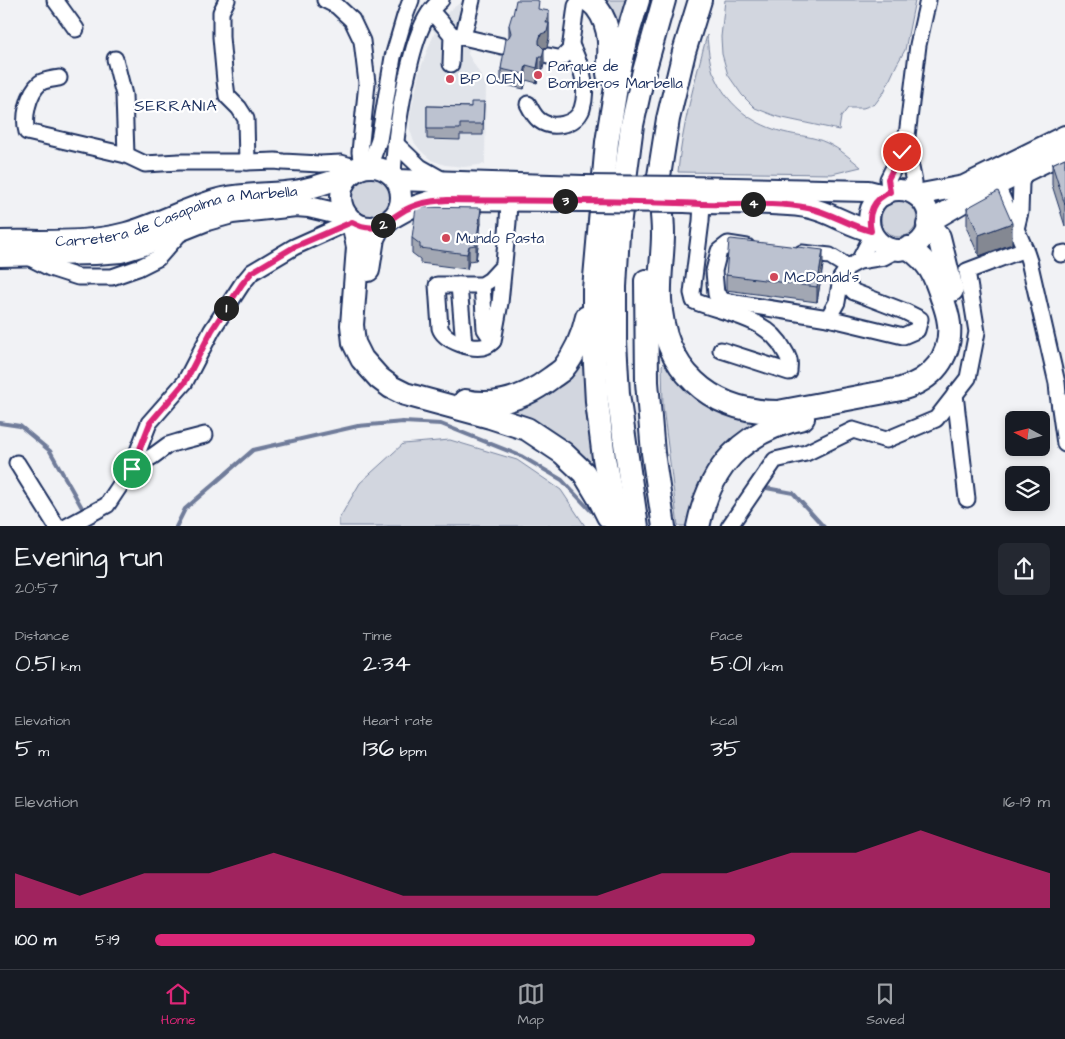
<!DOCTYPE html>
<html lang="en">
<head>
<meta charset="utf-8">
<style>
	:root { --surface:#171b24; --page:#242831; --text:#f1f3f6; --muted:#9ea1a6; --line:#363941; --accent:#db2777 }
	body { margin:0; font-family:"Architects Daughter",sans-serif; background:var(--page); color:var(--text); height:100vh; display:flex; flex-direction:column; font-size:19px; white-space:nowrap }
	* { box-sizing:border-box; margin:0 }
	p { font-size:16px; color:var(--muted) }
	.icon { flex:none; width:28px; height:28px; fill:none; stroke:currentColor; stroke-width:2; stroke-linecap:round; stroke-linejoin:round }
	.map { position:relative; height:526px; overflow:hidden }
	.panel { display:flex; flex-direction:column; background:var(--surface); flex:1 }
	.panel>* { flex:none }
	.needle { width:32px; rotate:277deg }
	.buttons { position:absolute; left:1005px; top:411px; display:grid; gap:10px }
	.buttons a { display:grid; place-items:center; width:45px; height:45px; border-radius:8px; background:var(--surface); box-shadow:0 2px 8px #0003; font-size:25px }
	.pin { position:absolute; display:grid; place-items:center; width:42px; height:42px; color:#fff; margin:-21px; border:2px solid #fff; border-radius:50%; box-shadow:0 1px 5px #0007 }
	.km { position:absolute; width:25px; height:25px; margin:-12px; border-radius:50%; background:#222; color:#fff; font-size:14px; line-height:25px; text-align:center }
	.round { display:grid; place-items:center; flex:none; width:52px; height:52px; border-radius:8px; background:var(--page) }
	.overview { display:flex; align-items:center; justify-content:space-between; height:85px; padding:0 15px }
	h1 { font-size:28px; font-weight:600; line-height:38px }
	.stats { display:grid; grid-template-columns:repeat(3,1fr); gap:8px; height:85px; padding:5px 15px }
	.stats div { display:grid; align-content:center }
	.stats b { font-size:25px; font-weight:600 }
	.stats small { font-size:14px; font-weight:400 }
	.stats p { font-size:14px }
	.chart { height:140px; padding:10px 15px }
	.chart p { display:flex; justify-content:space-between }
	.chart svg { width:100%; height:90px; margin-top:5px; fill:var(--accent); opacity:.7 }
	ul { padding:0 15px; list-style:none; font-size:16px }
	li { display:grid; grid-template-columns:80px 60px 1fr; align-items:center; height:38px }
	li i { height:12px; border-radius:6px; background:var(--accent) }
	.tab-bar { display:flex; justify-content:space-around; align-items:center; height:70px; border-top:1px solid var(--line); background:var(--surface); font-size:14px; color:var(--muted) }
	.tab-bar a { display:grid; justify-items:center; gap:2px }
	.tab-bar .active { color:var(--accent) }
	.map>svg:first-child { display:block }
	.built { fill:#e1e4ea }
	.green { fill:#d2d6df; stroke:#76829e }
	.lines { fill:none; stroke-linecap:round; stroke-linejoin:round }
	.stream { stroke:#707c9a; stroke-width:4 }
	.minor-casing { stroke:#1b2f5e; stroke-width:19 }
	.major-casing { stroke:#1b2f5e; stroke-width:24 }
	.highway-casing { stroke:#1b2f5e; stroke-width:26 }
	.minor { stroke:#fff; stroke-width:15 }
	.major { stroke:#fff; stroke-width:20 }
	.highway { stroke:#fff; stroke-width:22 }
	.major-bridge-casing { stroke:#1b2f5e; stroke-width:24; stroke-linecap:butt }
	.major-bridge { stroke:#fff; stroke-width:20 }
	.wall { fill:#a2a7b3; stroke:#1b2f5e }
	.shaded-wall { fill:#848892; stroke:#1b2f5e }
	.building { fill:#bcc2d0; stroke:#1b2f5e }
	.route-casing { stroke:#fff; stroke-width:10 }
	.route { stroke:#db2777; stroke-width:6 }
	.poi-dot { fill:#d1495b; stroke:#fff; stroke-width:2 }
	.labels { text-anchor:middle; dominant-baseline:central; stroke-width:4.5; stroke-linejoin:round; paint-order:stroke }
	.poi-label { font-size:15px; fill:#1b2f5e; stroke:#fff; text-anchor:start }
	.street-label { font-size:15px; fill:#1b2f5e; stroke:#fff }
	.neighbourhood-label { font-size:16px; letter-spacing:1px; fill:#1b2f5e; stroke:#fff }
</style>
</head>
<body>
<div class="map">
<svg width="1065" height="527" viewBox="0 0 1065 527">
	<rect width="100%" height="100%" fill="#f1f2f5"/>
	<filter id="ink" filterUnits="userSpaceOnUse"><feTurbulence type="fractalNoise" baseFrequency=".02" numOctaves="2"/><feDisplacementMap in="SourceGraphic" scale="10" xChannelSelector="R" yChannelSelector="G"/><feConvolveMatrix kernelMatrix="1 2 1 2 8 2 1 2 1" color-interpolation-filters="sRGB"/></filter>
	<g filter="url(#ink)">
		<!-- built -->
		<polygon class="built" points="464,0 479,0 468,54 486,84 485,164 464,167 445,165 431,160 421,151 414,142 410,130 410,116 419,73 427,51 435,32 432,30 439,21 449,11"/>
		<!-- green -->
		<g class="green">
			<polygon points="601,0 628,0 617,37"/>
			<polygon points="725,0 915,0 905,50 897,64 884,92 875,104 863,108 848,108 841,117 839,130 778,117 755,108 742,95 728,75 722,54 721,37"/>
			<path d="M707 35C708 47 709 60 713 72 715 77 718 81 720 86 734 110 756 125 783 132 798 136 813 136 827 143 840 149 850 158 861 167L832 174 678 172C682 126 695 80 707 35Z"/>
			<circle cx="371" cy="197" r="19"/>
			<circle cx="899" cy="219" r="18"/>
			<polygon points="586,349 597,480 536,427 503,408"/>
			<path d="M665 362C669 366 672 370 675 374 680 382 687 389 693 396 712 413 742 420 767 422L688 526H678L663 407 662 365Z"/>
			<polygon points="450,440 517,460 561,490 585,526 339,526 339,519 360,483 403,444"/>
		</g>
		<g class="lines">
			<!-- stream -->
			<g class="stream">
				<polyline points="0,423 20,426 50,451 85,513"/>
				<polyline points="761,487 793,493 824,527"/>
				<polyline points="176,527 185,509 253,450 358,426 403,422 441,424 521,456 562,480 591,511"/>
			</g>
			<defs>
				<g id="minor">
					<polyline points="55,0 76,29"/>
					<polyline points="227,0 221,12 221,37 225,81 227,96 239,108 246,119 247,162"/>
					<polyline points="325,0 337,6 352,20 362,41 367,83 360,152 362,168"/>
					<polyline points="431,11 452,35 463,37 472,0"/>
					<polyline points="463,37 502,46"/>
					<polyline points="548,56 558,58 563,57 570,50 576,6 580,0"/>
					<polyline points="115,59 124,95 126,155"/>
					<polyline points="451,64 452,35"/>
					<path d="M59 78C54 79 44 80 40 83 28 93 23 118 27 132L126 155 145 164 179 162H247L275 161 283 162 320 164 341 163 351 166 356 171"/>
					<path d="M528 104C531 110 534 116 539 120 552 130 576 125 582 109 589 86 581 65 571 45"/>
					<polyline points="395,143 420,167 443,180"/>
					<polyline points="369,167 379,140 393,57 405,16 411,0"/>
					<path d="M393 177C394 146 399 116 405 85 410 63 415 38 426 18 430 11 435 5 441 0"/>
					<polyline points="997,186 1025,249 1029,261 1057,383 1058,394 1065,444"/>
					<polyline points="889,192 888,179 906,144"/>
					<polyline points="914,194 914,182 906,144 918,45 928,0"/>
					<path d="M702 203 701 221 692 293 694 301C725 314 767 317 784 350 786 353 788 357 789 360 790 364 789 368 789 372L721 350"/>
					<polyline points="1016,229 1020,212 1021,183 1025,172"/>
					<polyline points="747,247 728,244 719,251 714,271 716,294 724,301 828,318 903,336 917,330 920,319 906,312 854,292 841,278"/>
					<polyline points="802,253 830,256 848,267"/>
					<polyline points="1061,254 1065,253"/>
					<polyline points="26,256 50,268 78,277 112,277 138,268 158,258 181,232"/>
					<polyline points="859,261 873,234"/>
					<path d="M503 266 490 280 482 285H437L440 328C444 341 474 351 486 346 489 345 491 343 493 341L500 303 508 222 509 200"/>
					<polyline points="459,285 464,345"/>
					<polyline points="482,285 485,329 493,341"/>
					<polyline points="828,318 837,302 841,278 848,267 859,261 884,257 897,250"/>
					<polyline points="955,394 967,499"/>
					<polyline points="17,463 57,527"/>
					<polyline points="131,469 153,456 168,445 178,442 205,435"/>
					<polyline points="66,527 107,505 131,469 149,423 185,382 212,330 242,284 252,272 294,247 352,221"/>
					<polyline points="729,527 775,460 806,453 853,430 886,440 936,419 968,378 977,332 967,271 1025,249"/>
				</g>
				<g id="major">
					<circle cx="371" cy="197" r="30"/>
					<polyline points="396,180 583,186"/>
					<polyline points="685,187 868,191 884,195"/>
					<circle cx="899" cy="220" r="30"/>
					<polyline points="916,195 964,186 1065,136"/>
					<path d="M685 202C725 205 766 201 806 207 829 211 849 226 871 231"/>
					<polyline points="392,218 410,208 431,201 448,200 583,201"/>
					<polyline points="929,222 970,198 1065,152"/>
					<path id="s1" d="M0 241C41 240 85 244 126 233 159 224 189 206 223 198 246 193 271 194 295 191 314 188 332 181 350 175"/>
					<polyline points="0,256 95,254 121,252 144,245 207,220 232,213 259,210 296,206 309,207 347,216"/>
				</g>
				<g id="highway">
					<path d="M588 0C591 2 595 5 597 8 612 27 610 52 608 74"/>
					<path d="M659 181C660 198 663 216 663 234 663 255 659 277 660 299 663 369 709 412 778 412L901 389C932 380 952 357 949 324 948 315 945 306 942 298 934 273 930 264 909 248"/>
					<polyline points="656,195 668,119 684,52 700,0"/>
					<polyline points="353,222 358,247 352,325 354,343 362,359 379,378 391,387 405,394 490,417 527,429 563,453 584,473 599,498 608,516"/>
					<polyline points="928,225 939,237 952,290"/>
					<polyline points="368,270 373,238 379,226"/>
					<polyline points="646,281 647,382 653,453 664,527"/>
					<path d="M465 401C497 408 526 397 551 378 555 375 560 372 563 369 575 354 583 335 587 317"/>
					<polyline points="617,527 604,458 597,402 594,346 594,289 607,142 617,81 627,36 638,0"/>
					<polyline points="637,527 618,394 615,341 615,287 618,233 632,125 643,75 664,0"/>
					<path d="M698 527C710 467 742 431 803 418"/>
				</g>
			</defs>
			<!-- minor casing -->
			<use href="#minor" class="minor-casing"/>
			<!-- major casing -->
			<use href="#major" class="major-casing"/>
			<!-- highway casing -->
			<use href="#highway" class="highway-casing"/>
			<!-- minor -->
			<use href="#minor" class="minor"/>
			<!-- major -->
			<use href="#major" class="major"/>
			<!-- highway -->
			<use href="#highway" class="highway"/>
			<defs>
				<g id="major-bridge">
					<polyline points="583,186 685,187"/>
					<polyline points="583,201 685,202"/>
				</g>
			</defs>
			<!-- major-bridge casing -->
			<use href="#major-bridge" class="major-bridge-casing"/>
			<!-- major-bridge -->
			<use href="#major-bridge" class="major-bridge"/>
		</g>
		<!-- wall -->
		<g class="wall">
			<polygon points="539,10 549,23 549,38 547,47 543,49 544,64 542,72 539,72 537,83 526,80 524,89 501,84 501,69 509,37 509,25"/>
			<polygon points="484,102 483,135 460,135 460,140 427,139 427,106 471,107"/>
			<polygon points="1065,158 1065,226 1052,185 1052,164"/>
			<polygon points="967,208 1012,244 979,256 967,229"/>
			<polygon points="481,223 476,260 469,261 467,269 420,263 420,259 412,253 412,238"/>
			<polygon points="823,265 817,302 726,290 726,275"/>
		</g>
		<!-- shaded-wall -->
		<g class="shaded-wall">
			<polygon points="549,11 549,38 547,47 541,49 539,55 539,40 546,23"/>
			<polygon points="544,49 544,64 542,72 542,57"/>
			<polygon points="539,57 539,72 537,83 537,68"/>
			<polygon points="526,65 526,80 524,89 524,74"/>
			<polygon points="481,208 481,223 476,260 476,245"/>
			<polygon points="1012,223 1012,244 979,256 979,235"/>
			<polygon points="469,246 469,261 467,269 467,254"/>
			<polygon points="823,250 823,265 817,302 817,287"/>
		</g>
		<!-- building -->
		<g class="building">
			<polygon points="516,0 535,0 539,1 538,9 549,11 546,23 549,23 547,32 541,34 539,40 539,44 544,49 542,57 539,57 537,68 526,65 524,74 501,69 506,39 509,37 511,33 509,25 512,15 513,15"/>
			<polygon points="471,102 484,102 483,124 460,124 460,129 427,129 427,106 471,107"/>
			<polygon points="1065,158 1065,205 1052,164"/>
			<polygon points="998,191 1012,223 979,235 967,208"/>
			<polygon points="416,207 481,208 476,245 469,246 467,254 420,248 420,244 412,238"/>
			<polygon points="731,239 823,250 817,287 726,275 729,240"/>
		</g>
	</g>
	<g class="lines" filter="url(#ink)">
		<defs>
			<path id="route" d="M132 469 150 423 185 382 212 330 242 284 252 272 294 247 352 222C380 237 387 218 409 208 421 202 435 201 448 200 533 201 617 200 702 204 737 205 773 201 808 208 830 212 849 226 871 231 867 214 873 199 890 192L888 179 902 152"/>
		</defs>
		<!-- route casing -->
		<use href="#route" class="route-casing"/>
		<!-- route -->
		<use href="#route" class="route"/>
	</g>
	<!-- markers -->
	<g class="poi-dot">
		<circle cx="538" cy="75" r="5"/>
		<circle cx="450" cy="79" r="5"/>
		<circle cx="446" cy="238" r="5"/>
		<circle cx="774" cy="277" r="5"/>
	</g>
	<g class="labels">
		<!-- poi labels -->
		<g class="poi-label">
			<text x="548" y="66">Parque de<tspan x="548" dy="17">Bomberos Marbella</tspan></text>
			<text x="460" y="79">BP OJEN</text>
			<text x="456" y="238">Mundo Pasta</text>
			<text x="784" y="277">McDonald's</text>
		</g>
		<!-- street labels -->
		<g class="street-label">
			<text stroke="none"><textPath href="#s1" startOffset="180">Carretera de Casapalma a Marbella</textPath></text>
		</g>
		<!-- neighbourhood labels -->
		<g class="neighbourhood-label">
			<text x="176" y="106">SERRANIA</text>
		</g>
	</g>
</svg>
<div class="buttons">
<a><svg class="needle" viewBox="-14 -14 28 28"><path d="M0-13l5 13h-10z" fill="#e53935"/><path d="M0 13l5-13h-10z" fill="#9ea1a6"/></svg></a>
<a><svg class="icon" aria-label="layers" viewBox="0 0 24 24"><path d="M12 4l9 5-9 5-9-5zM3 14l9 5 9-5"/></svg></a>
</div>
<div class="pin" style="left:132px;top:469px;background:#1e9e55"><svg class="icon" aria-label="arrive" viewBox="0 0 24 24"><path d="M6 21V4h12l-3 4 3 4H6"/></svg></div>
<div class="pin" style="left:902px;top:152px;background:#d93025"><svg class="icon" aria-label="check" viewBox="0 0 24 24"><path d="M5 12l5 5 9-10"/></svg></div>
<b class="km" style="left:226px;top:308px">1</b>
<b class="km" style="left:383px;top:225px">2</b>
<b class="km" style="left:565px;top:201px">3</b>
<b class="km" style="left:753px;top:204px">4</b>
</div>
<section class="panel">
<div class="overview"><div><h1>Evening run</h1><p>20:57</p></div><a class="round"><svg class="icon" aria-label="share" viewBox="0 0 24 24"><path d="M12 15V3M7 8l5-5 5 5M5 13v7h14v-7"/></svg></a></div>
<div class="stats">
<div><p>Distance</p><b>0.51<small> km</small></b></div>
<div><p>Time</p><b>2:34</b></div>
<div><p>Pace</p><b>5:01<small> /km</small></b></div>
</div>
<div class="stats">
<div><p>Elevation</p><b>5<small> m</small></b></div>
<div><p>Heart rate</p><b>136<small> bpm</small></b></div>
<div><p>kcal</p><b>35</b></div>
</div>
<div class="chart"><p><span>Elevation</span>16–19 m</p>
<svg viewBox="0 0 160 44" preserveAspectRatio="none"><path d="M0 44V27L10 38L20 27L30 27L40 17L50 27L60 38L70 38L80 38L90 38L100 27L110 27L120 17L130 17L140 6L150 17L160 27V44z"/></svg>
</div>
<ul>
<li><b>100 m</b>5:19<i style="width:67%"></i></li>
</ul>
</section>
<nav class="tab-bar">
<a class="active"><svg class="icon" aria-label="home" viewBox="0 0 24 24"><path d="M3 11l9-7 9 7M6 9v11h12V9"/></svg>Home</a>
<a><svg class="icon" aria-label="map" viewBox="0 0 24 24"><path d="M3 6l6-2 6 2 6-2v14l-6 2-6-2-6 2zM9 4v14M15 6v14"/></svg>Map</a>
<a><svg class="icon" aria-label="saved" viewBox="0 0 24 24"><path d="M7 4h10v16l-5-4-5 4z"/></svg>Saved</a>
</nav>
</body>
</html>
